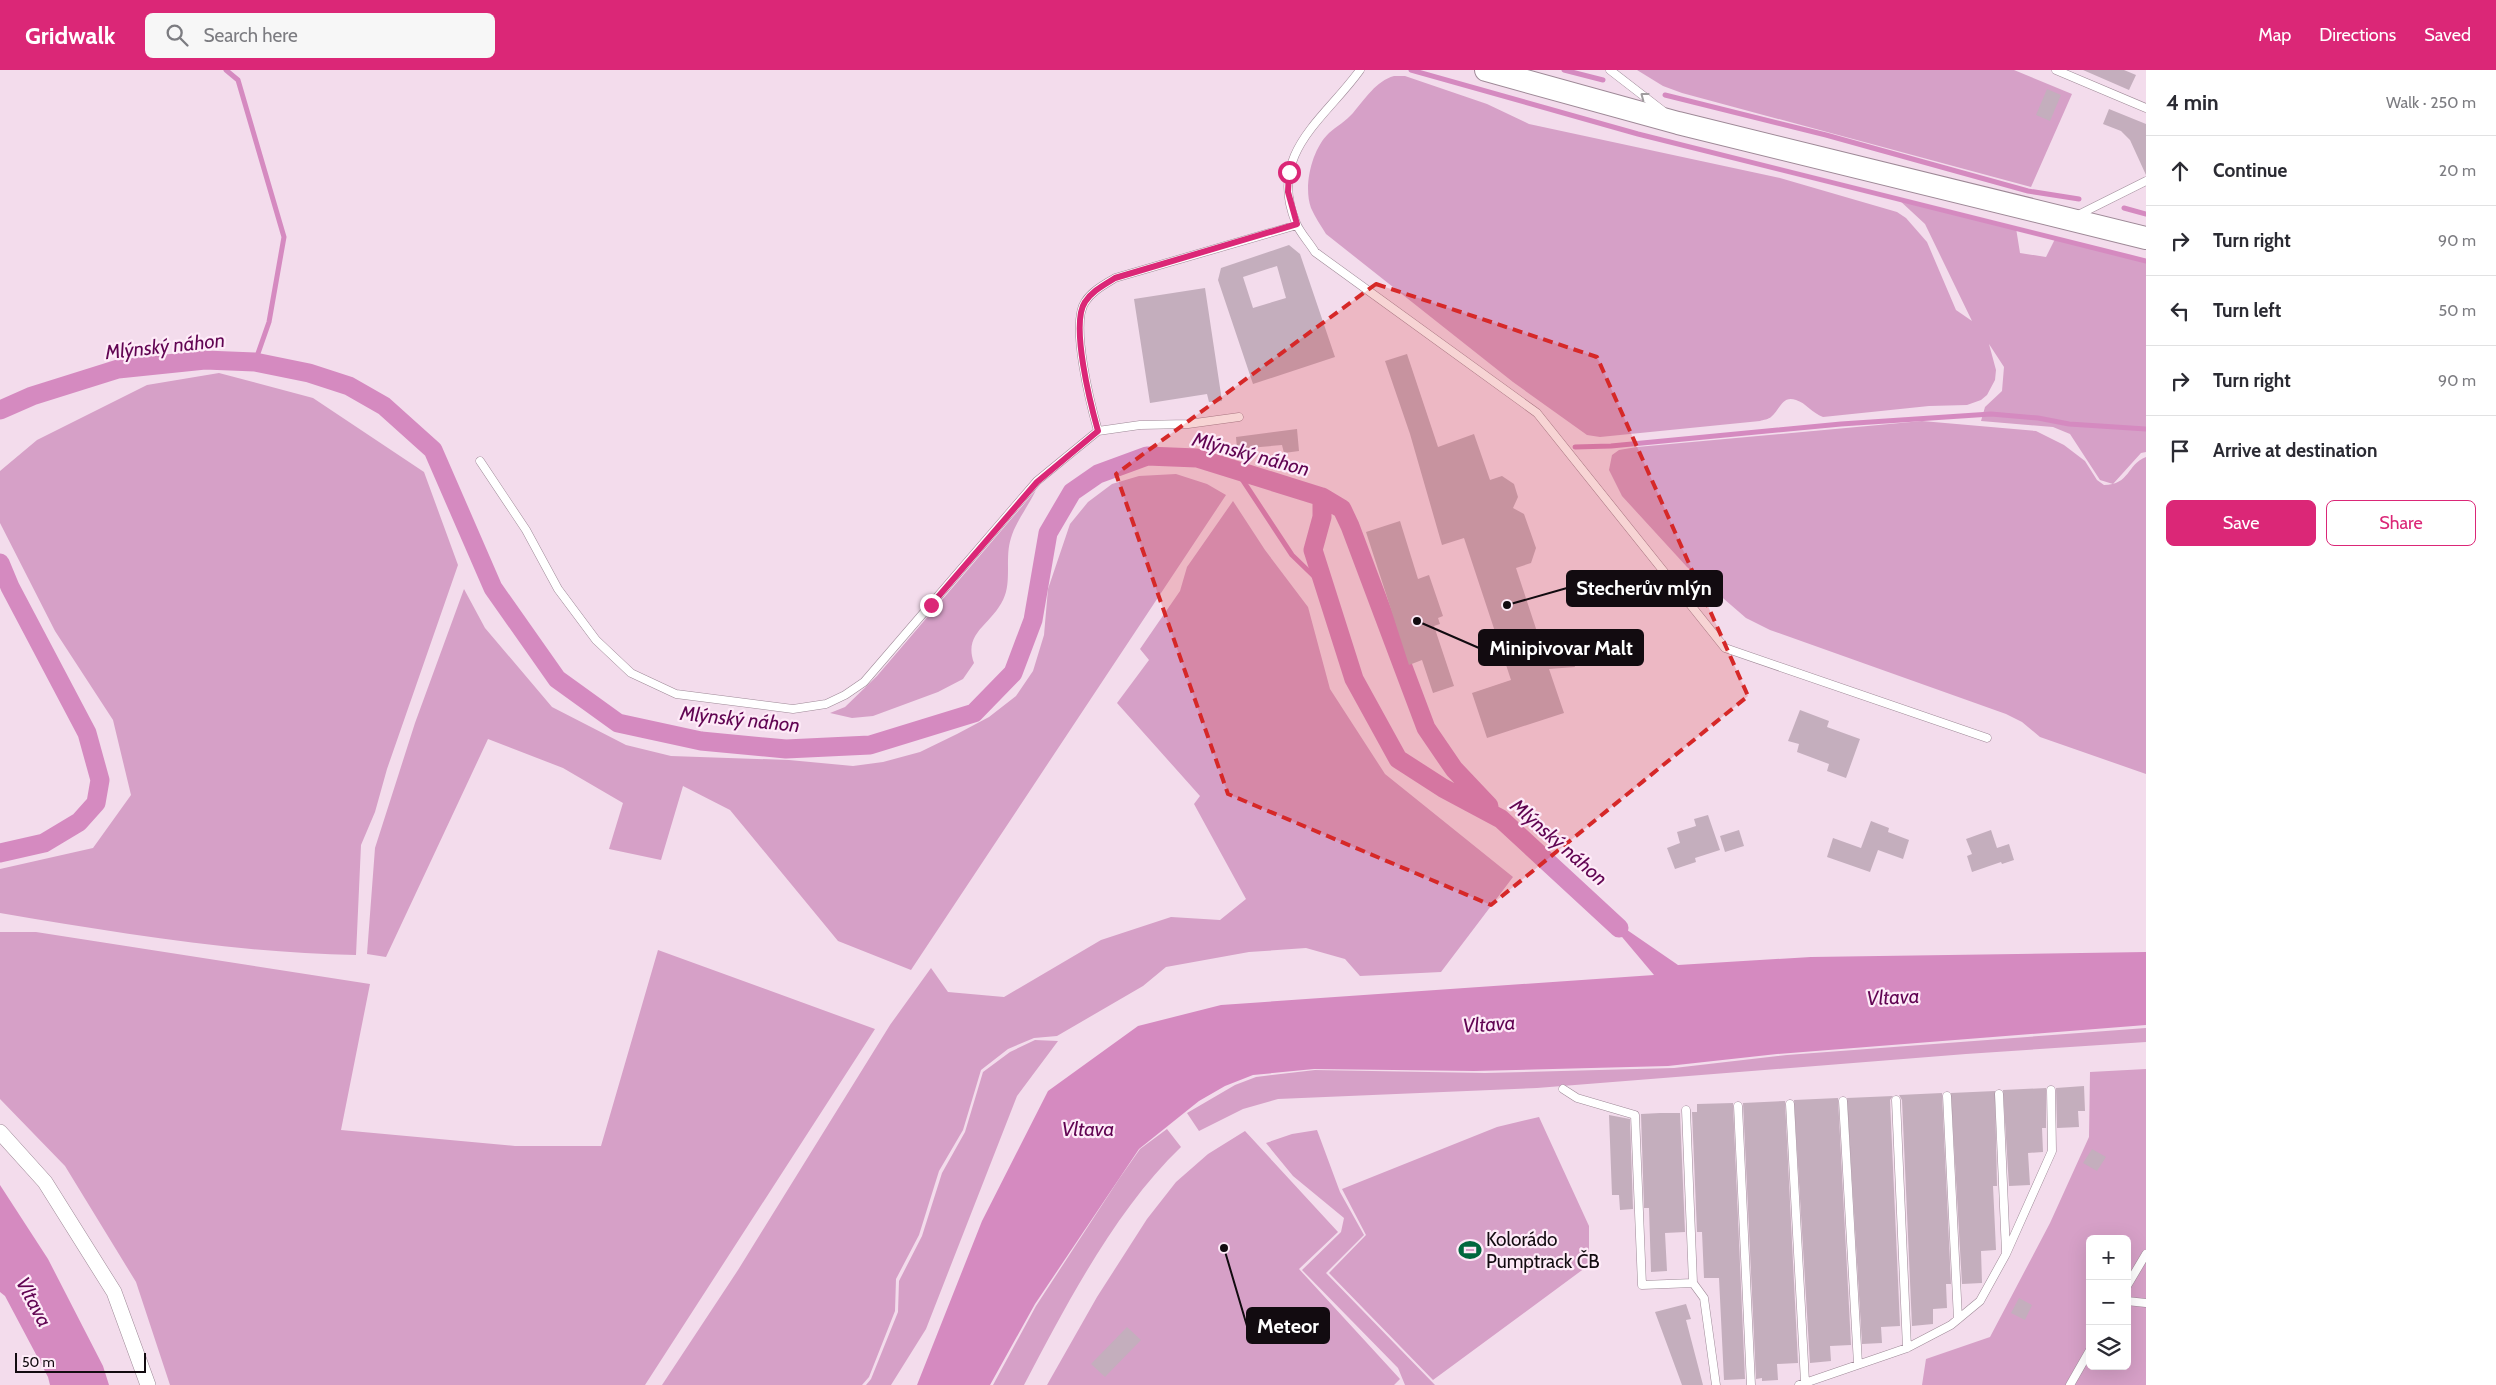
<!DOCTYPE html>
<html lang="en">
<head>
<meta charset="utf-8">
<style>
  body { margin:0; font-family:Cabin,sans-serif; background:#f7f7f7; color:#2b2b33 }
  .controls { position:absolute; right:15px; bottom:15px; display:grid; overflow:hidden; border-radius:8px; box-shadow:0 5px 20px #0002 }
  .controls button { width:45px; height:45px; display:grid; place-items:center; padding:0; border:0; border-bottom:1px solid #e1e1e2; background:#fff; color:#2b2b33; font:25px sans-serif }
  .scale { position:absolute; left:15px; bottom:12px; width:131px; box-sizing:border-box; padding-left:5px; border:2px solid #120b10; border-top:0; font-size:14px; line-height:18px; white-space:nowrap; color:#120b10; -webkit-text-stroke:4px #feebf8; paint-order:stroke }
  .stop { position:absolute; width:15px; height:15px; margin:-11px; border:4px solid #db2777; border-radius:50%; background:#fff }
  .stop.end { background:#db2777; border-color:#fff; box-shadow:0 1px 5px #0008 }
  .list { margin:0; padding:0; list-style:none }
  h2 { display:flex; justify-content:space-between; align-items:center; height:65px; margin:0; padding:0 20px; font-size:21px }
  h2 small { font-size:16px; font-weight:400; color:#7c7c81 }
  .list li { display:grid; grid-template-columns:32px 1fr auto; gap:15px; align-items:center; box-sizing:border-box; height:70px; padding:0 20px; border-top:1px solid #e1e1e2 }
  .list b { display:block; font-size:19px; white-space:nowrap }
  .list em { font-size:16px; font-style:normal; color:#7c7c81 }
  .actions { display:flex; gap:10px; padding:15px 20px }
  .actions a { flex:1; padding:11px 0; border:1px solid #db2777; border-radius:8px; text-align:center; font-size:18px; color:#db2777 }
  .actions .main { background:#db2777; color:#fff }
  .icon { flex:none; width:28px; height:28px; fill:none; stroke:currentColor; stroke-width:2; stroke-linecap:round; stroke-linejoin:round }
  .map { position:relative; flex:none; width:2146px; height:1315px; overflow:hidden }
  header { display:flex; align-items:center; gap:30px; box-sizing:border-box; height:70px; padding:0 25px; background:#db2777; color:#fff }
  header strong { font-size:24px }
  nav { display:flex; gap:28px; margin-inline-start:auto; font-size:18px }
  .search { width:350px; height:45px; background:#f7f7f7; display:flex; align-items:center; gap:12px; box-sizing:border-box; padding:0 18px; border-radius:8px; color:#7c7c81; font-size:19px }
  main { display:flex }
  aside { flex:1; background:#fff }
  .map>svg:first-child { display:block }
  .green { fill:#d6a0c7; fill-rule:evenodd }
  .water { fill:#d58ac0 }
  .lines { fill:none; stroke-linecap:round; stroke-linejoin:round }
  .stream { stroke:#d58ac0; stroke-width:5 }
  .canal { stroke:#d58ac0; stroke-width:19 }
  .building { fill:#c4aebd; fill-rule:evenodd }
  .service-casing { stroke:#9e8997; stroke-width:9 }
  .minor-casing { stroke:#9e8997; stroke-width:16 }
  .secondary-casing { stroke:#9e8997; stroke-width:24 }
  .service { stroke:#fff; stroke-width:8 }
  .minor { stroke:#fff; stroke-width:15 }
  .secondary { stroke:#fff; stroke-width:22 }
  .oneway { stroke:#a09d9f }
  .route { stroke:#db2777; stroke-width:6 }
  .marked { fill:#d62828; fill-opacity:0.2; stroke:#d62828; stroke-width:4; stroke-dasharray:10 6; stroke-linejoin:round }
  .labels { text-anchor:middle; stroke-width:4.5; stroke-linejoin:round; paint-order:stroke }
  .poi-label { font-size:19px; fill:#120b10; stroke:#feebf8; text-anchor:start }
  .water-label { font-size:20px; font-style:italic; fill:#610452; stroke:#feebf8 }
  .leader { fill:none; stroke:#120b10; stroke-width:2 }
  .callout-dot { fill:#120b10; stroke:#feebf8; stroke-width:2 }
  .callout { fill:#120b10; stroke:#120b10; stroke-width:2 }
  .callout-label { font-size:20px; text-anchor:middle; font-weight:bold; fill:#fff }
</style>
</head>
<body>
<header>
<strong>Gridwalk</strong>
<div class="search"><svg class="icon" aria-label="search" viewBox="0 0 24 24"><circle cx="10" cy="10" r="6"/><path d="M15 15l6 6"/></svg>Search here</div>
<nav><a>Map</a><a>Directions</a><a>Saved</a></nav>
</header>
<main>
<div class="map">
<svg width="2146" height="1315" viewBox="0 0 2146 1315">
  <rect width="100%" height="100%" fill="#f3dcec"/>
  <path class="green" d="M1637,0H2014L2072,24L2031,117L1682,23L1663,16Z
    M1394,6H1405L1487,34L1529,54L1780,108L1897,142L1906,148L1927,172L1956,240L1972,251L1925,154L1898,129L2016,158L2020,183L2046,187L2055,169L2146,192V382L2141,383L2113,414L2100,410L2070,364L2053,357L1981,351L1985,337L2002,321L2004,297L1989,274L1996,300L1995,310L1987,325L1981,330L1967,335L1929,336L1823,347C1812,343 1806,333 1796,330C1782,325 1780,340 1771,347C1769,349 1763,350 1760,351L1600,367L1587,365L1513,312L1326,164C1321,156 1315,147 1311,138C1303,116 1312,79 1329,63C1337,56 1346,51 1353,43C1365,29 1376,11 1394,6Z
    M219,303L313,328L424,402L458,495L387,699L375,742L361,775L356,885C236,883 119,863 0,843V799L93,778L131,725L113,650L55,561L0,453V401L37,370L147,315Z
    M1922,351L2036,361L2064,375L2085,391L2097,410L2104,415C2130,415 2127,394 2146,387V704L2040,667L2022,652L2006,644L1770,560L1746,548L1687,497L1622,426L1609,400L1612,385L1619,380L1637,377Z
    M1176,404L1207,414L1226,425L911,900L838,871L730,740L683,716L661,790L609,779L623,733L563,698L488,669L386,887L367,884L375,778L415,653L464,519L485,558L552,637L626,675L671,686L789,690L853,696L883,692L920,682L957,664L989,647L1016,626L1033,601L1044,565L1048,519L1070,454L1088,432L1112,414L1139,406Z
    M1036,420C1029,435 1015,453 1011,468C1005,486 1011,508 1005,525C995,554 962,561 974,593L963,609L938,622L873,646L852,648L830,643L845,637L877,606Z
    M1233,431L1265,480L1308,537L1330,619L1385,704L1513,807L1441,902L1360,906L1345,889L1306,878L1249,882L1166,897L1143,916L1057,966L1034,968L1008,979L981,1000L963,1060L939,1101L919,1165L896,1209L895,1241L869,1307L862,1315H662L738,1200L890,955L931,898L948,922L1004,927L1101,870L1171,847L1220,850L1246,829L1194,734L1200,726L1117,633L1149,590L1140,579L1180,521L1187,497Z
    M0,862H36L370,914L341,1060L515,1076H601L658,880L875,959L645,1315H170L136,1212L65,1096L0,1029Z
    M2146,958V972L1966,984L1537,1018L1278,1029L1243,1039L1199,1061L1187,1043L1235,1015L1256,1007L1315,1000L1485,1003L1674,998L1787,985Z
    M1035,970L1058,971L1017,1026L926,1259L891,1315H866L871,1309L898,1242L899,1211L922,1166L942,1103L965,1062L983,1002L1010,982Z
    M2146,999V1315H1922L1926,1289L1990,1267L2050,1153L2089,1067L2090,1002ZM2090,1169H2127V1296H2090Z
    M1539,1047L1589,1156V1195L1433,1310L1329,1203L1366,1165L1342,1119L1497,1057Z
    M1167,1059L1181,1077C1116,1139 1066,1235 1024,1315H993L1036,1236L1119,1109L1140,1079Z
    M1317,1060L1340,1122L1364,1165L1326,1203L1435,1315H1405L1398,1298L1302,1200L1341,1162L1344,1148L1293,1106L1266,1073L1292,1064Z
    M1245,1061L1338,1162L1299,1199L1400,1309L1394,1315H1047L1097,1227L1147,1149L1176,1112L1208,1084Z"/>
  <path class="water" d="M1601,842L1678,895L1811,887L2146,882V955L1777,984L1668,996L1474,1001L1314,999L1253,1005L1225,1016L1199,1031L1139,1079L1035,1234L990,1315H917L982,1151L1048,1021L1138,956L1221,935L1654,905Z
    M0,1115L48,1189L103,1296L109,1315H50L48,1307L5,1226L0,1222Z"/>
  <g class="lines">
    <path class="stream" d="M226,0L238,10L284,167L269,252L255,292
      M1411,0L1638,64L2146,191
      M1564,0L1603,10
      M1665,25L1826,65L2028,121L2079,129
      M2124,138L2146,144
      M1575,377L1611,376L1841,354L1991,344L2038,348L2069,354L2146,359
      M1236,400L1292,485L1324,516"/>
    <path class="canal" d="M0,340L32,326L118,299L205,290L255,292L309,303L349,316L384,336L433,380L493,518L557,609L618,653L701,671L786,679L870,675L974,643L1013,603L1033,550L1048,463L1072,422L1098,404L1147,386L1197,388L1322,427V447L1313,480L1354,609L1398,689L1443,718L1501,749L1619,858
      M1322,427L1342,439L1350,456L1426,658L1454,699L1489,736
      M0,493L10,517L87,663L100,710L96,733L79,752L44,773L0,783"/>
  </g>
  <path class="building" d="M2083,0H2124L2136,5L2129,20Z
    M2047,19L2061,25L2050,51L2036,45Z
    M2109,39L2146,54V105L2130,70L2121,61L2103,54Z
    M1289,175L1300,184L1335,287L1253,314L1218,210L1221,198ZM1277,196L1286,228L1253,238L1243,207Z
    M1205,218L1222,331L1209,332L1207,324L1150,333L1134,229Z
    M1407,284L1438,377L1474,364L1490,410L1502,406L1514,414L1518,427L1513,438L1524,444L1536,478L1531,493L1516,498L1545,586L1567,572L1575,597L1549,599L1564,643L1487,668L1472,623L1511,610L1464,468L1442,475L1410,364L1385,291Z
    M1297,359L1299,381L1284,383L1282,375L1237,379L1236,367Z
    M1400,451L1418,509L1429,505L1443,546L1438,548L1440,554L1434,556L1454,616L1433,623L1422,590L1409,595L1366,462Z
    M1800,640L1829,651L1827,657L1860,669L1846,708L1827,701L1829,694L1797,682L1799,674L1788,671Z
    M1708,745L1720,780L1695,788L1696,792L1675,799L1667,778L1680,773L1677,762L1696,756L1694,749Z
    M1871,751L1889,758L1888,762L1909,770L1903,789L1878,780L1870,802L1827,787L1833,768L1861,778Z
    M1739,760L1744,776L1725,782L1720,766Z
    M1991,760L1997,778L2009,774L2014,790L2002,794L2001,792L1972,802L1967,786L1972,784L1966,769Z
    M2084,1016L2085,1041H2078L2079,1057L2057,1058L2056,1018Z
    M2046,1018V1058H2042L2043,1082L2028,1083L2030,1115L2009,1116L2003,1020Z
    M1995,1021L1997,1116H1993L1996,1180L1981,1181L1982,1213L1962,1214L1951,1023Z
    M1942,1023L1951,1214H1946L1947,1238L1933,1239V1254L1912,1256L1902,1030L1899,1025Z
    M1893,1026L1890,1030L1900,1256L1881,1257L1882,1273L1862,1274L1847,1028Z
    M1838,1028L1851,1275L1830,1276L1831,1291L1810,1293L1794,1030Z
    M1785,1031L1798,1293L1777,1294L1778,1310L1762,1311V1308L1756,1309L1743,1033Z
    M1733,1033L1745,1309L1724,1310L1719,1208H1704L1702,1162H1697L1692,1042H1697V1034Z
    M1660,1043H1680L1685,1162L1665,1163L1667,1201L1651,1202L1649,1138H1644L1641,1044Z
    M1609,1045L1630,1049L1633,1139L1620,1140L1619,1125H1612Z
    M2092,1079L2106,1087L2097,1101L2083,1093Z
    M2019,1228L2032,1235L2025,1250L2011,1243Z
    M1686,1234L1691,1249L1686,1250L1703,1315H1682L1655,1242Z
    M1127,1257L1141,1270L1105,1307L1091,1294Z"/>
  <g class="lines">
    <defs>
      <path id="service" d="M1360,0C1324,50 1267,83 1296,153C1300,163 1309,172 1315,182L1537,343L1725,578L1987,668
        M1610,0L1663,41
        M2056,0L2146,38
        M2076,146L2146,111
        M1098,361C1091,336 1070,254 1085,232C1092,221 1104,215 1115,208L1297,155
        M480,391L526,460L558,519L596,570L631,603L676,624L793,639L826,634L845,625L864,612L1037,411L1098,361L1140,355L1188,354L1239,347
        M1563,1019L1577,1028L1635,1045L1642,1215L1693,1213
        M1999,1024L2006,1182
        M1947,1026L1958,1249
        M1896,1030L1907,1278
        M1843,1031L1858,1294
        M1790,1034L1805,1312
        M1738,1036L1751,1315
        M1686,1040L1693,1213L1704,1228L1716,1315
        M2127,1216L2146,1184
        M2127,1231L2146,1233
        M1799,1315L1907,1278L1951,1255L1980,1231L2006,1184L2052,1081L2051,1020
        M2070,1315L2090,1280"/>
      <path id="minor" d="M0,1062L45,1112L114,1222L148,1315"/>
      <path id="secondary" d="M1486,0L1678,53L2146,168"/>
    </defs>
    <use href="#service" class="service-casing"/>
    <use href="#minor" class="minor-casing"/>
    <use href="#secondary" class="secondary-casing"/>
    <use href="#service" class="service"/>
    <use href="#minor" class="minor"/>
    <use href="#secondary" class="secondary"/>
  </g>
  <defs><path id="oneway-chevron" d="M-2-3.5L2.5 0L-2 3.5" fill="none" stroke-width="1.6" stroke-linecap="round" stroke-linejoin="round" transform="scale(1.25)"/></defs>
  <use class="oneway" href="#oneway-chevron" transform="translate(1644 26) rotate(-143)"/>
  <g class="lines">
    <path class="route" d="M931,535L1037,412L1098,361C1091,336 1070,254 1085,232C1092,221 1104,215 1115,208L1297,154L1288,122L1289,102"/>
  </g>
  <path class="marked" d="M1376,214L1597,287L1748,626L1491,835L1228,724L1116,404Z"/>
  <defs>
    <symbol id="stadium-bare" viewBox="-9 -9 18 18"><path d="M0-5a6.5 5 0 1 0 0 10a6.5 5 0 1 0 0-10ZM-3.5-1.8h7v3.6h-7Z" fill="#01683e" stroke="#feebf8" stroke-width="2.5" paint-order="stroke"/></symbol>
  </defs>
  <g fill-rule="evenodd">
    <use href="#stadium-bare" x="1454" y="1164" width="32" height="32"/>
  </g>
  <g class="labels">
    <g class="poi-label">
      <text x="1486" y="1176">Kolorádo<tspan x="1486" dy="22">Pumptrack ČB</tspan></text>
    </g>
    <g class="water-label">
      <text transform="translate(165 276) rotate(-6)" y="7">Mlýnský náhon</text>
      <text transform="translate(1251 384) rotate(15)" y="7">Mlýnský náhon</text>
      <text transform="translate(740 649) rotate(6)" y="7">Mlýnský náhon</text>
      <text transform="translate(1559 772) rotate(41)" y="7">Mlýnský náhon</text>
      <text transform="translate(1893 927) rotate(-3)" y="7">Vltava</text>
      <text transform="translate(1489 954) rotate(-4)" y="7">Vltava</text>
      <text x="1088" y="1066">Vltava</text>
      <text transform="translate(34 1232) rotate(62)" y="7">Vltava</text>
    </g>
  </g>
  <path class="leader" d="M1507 535L1567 518M1417 551L1479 578M1224 1178L1247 1256"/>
  <g class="callout-dot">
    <circle cx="1507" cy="535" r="5"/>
    <circle cx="1417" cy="551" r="5"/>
    <circle cx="1224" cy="1178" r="5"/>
  </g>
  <g class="callout">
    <rect x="1567" y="501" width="155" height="35" rx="5"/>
    <rect x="1479" y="560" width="164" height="35" rx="5"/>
    <rect x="1247" y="1238" width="82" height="35" rx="5"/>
  </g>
  <g class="callout-label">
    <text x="1644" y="525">Stecherův mlýn</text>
    <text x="1561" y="585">Minipivovar Malt</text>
    <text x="1288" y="1263">Meteor</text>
  </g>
</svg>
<div class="controls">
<button>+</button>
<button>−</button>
<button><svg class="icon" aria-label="layers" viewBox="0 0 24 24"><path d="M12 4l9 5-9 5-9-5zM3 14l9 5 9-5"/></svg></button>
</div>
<div class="scale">50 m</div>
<div class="stop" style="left:1289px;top:102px"></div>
<div class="stop end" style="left:931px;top:535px"></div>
</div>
<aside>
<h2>4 min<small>Walk · 250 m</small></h2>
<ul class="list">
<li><svg class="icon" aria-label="ahead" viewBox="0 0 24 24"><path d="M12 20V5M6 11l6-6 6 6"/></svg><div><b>Continue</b></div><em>20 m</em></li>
<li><svg class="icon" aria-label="right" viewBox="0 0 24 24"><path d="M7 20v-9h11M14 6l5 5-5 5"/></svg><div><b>Turn right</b></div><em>90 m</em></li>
<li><svg class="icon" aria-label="left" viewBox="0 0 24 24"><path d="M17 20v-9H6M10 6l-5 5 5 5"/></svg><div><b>Turn left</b></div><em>50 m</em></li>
<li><svg class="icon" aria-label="right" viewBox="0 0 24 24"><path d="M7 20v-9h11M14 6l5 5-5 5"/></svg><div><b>Turn right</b></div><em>90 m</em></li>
<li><svg class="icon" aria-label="arrive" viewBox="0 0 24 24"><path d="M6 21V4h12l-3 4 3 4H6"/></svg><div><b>Arrive at destination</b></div></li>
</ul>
<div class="actions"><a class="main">Save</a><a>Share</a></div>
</aside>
</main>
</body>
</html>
